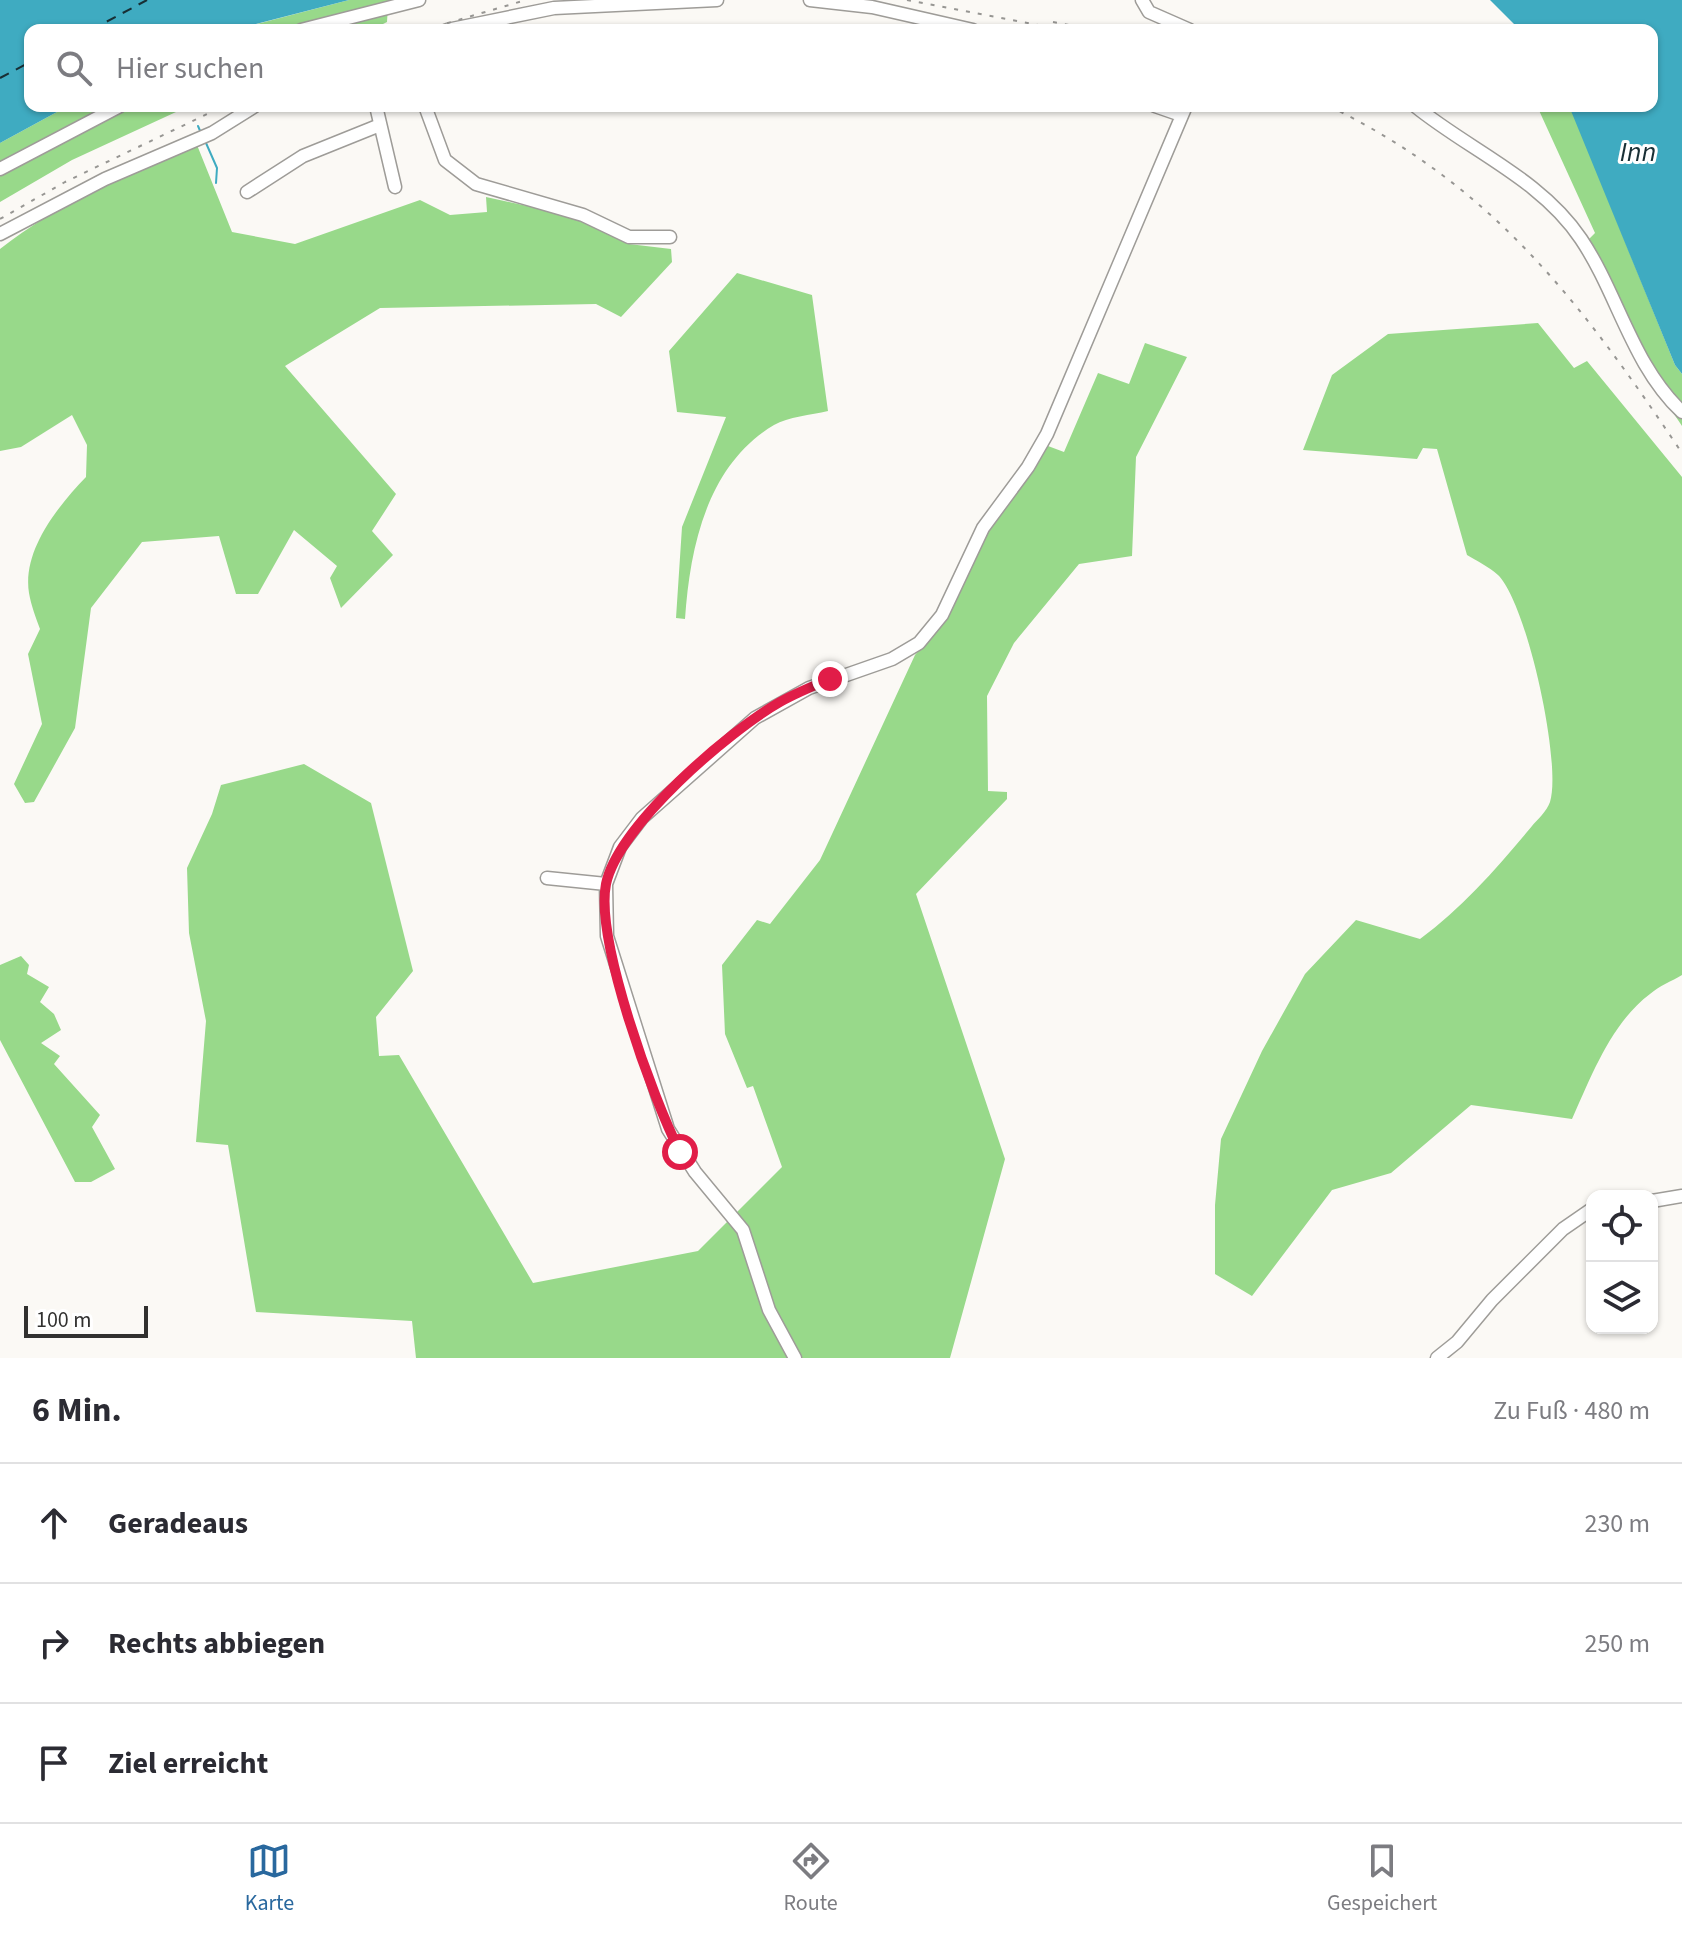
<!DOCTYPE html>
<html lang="de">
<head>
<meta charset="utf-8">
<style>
  body { margin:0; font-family:"Source Sans 3",sans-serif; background:#f7f7f7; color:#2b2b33 }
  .controls { position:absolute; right:24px; bottom:24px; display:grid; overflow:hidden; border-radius:16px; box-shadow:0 2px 6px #0004 }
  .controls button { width:72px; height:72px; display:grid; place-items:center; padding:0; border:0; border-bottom:2px solid #e1e1e2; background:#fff; color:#2b2b33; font:40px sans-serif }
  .scale { position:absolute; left:24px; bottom:20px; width:124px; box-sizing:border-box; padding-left:8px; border:4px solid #31302f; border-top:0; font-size:22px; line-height:28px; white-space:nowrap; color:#31302f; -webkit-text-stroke:6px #fff; paint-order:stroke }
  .stop { position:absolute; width:24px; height:24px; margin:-18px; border:6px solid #e11d48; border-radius:50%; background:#fff }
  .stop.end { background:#e11d48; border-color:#fff; box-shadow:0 2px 8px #0008 }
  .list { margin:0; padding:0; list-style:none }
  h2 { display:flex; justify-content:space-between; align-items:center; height:104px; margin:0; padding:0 32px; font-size:34px }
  h2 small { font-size:26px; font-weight:400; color:#7c7c81 }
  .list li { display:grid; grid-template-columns:52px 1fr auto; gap:24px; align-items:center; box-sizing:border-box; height:120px; padding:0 32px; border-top:2px solid #e1e1e2 }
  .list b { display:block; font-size:30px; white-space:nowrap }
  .list em { font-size:26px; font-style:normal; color:#7c7c81 }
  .icon { flex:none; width:44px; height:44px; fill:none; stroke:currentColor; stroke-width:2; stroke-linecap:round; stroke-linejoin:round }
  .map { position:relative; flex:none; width:1682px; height:1358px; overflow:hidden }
  .search { position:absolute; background:#fff; box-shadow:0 2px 6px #0004; left:24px; right:24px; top:24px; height:88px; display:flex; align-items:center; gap:20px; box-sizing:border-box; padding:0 28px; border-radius:16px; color:#7c7c81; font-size:30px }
  .sheet { height:464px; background:#fff }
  nav { display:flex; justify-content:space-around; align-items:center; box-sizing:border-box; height:112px; border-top:2px solid #e1e1e2; background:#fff; font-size:22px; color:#7c7c81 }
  nav a { display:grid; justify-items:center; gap:4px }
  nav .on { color:#29689e }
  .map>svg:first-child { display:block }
  .forest { fill:#98d98a }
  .water { fill:#3fabc1 }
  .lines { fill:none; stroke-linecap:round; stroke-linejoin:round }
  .stream { stroke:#3fabc1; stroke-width:2 }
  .ferry { stroke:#182f35; stroke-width:2; stroke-dasharray:10 8; stroke-linecap:butt }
  .minor-casing { stroke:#9e9c98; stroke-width:15 }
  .minor { stroke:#fff; stroke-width:12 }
  .rail { stroke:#979693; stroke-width:2; stroke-dasharray:4 8; stroke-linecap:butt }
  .route { stroke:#e11d48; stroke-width:10 }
  .labels { text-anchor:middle; stroke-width:6; stroke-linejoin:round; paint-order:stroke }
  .water-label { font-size:28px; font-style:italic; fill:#182f35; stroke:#fff }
</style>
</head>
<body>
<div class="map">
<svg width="1682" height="1358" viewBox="0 0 1682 1358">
  <rect width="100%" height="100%" fill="#fbf9f5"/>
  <path class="forest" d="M349,0H412L388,6L387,22L371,30H234Z
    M68,106H189L72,160L0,202V143Z
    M1537,106L1571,108L1675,365L1682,374V426L1644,369L1586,242L1595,233Z
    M197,145L232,232L295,244L420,200L450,215L487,212L486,197L582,218L629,244L671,249L672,262L621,317L596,304L380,308L285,366L396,494L372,531L393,555L341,608L330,578L337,566L294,530L258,594H236L219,536L142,542L91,608L75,728L34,802L25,803L14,784L42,724L28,654L40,629C36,618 31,605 29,593C22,550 59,505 86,477L87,445L72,415L21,447L0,451V249C60,202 127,174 197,145Z
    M737,273L812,295L828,411C811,415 788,417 774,425C707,465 690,547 685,619L676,618L682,527L726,417L677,412L669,351Z
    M1538,323L1574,368L1587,361L1682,477V975C1672,981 1659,986 1650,994C1611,1023 1591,1077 1572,1119L1471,1105L1391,1173L1332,1190L1252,1296L1215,1274V1205L1221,1139L1262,1051L1305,974L1356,920L1420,939C1463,907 1498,867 1532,826C1537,820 1547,811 1550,802C1562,764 1527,603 1498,575C1489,567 1477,561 1467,555L1437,449L1423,448L1417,459L1303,450L1332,375L1388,334Z
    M1145,343L1187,357L1136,457L1132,556L1079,564L1014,643L987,696L988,791L1007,792V799L916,894L1005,1159L950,1358H416L412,1321L256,1312L228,1145L196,1142L206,1021L189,933L187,868L212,814L221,785L304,764L371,803L413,971L376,1017L379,1056L399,1055L533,1283L698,1251L782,1167L753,1086L747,1088L725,1034L722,965L757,920L770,924L820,860L915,655C947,619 963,573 987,532C1005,501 1030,476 1048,446L1064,452L1098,373L1129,384Z
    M21,956L29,965L27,974L49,987L40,1002L54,1014L61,1030L41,1043L60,1056L54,1064L100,1115L92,1127L115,1169L91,1182H75L0,1040V965Z"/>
  <path class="water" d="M0,0H349L233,30H30V106H68L0,143Z
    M1490,0H1682V374L1675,365L1569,106H1652V30H1520Z"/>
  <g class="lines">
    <path class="stream" d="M188,106L189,108
      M198,126L201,133
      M206,143L217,168L216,183"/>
    <path class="ferry" d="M91,30L147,0
      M0,78L30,62"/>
    <defs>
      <path id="minor" d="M810,0L872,7L973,30
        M1142,0L1149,12L1190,30
        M301,30L419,0
        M447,30L554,8L717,0
        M376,106L395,187
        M425,106L445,160L476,184L583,215L629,237H670
        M1155,106L1181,115
        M1415,106C1469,150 1541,179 1581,239C1618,294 1632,365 1682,412
        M0,169L120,106
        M247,192L303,156L380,125
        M0,234L105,179L212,133L255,106
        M547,878L606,884
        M1652,1201L1682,1196
        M795,1358L769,1310L743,1230L695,1172L668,1129L607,936L606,884L620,847L642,818L755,718L809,688L892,659L919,643L942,615L983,528L1028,467L1047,434L1186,106
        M1437,1358L1457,1342L1492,1300L1563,1229L1592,1209"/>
    </defs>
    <use href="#minor" class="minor-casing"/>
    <use href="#minor" class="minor"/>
    <path class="rail" d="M907,0L1064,30
      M1053,22L1094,30
      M424,30L526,0
      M1329,106C1495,187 1582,304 1682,453
      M0,219L65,182L224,106"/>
  </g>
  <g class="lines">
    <path class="route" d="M680,1152C653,1099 595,940 606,884C618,826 729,731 780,702C796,693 813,686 830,679"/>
  </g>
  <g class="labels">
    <g class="water-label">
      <text x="1638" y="161">Inn</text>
    </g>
  </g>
</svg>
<div class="controls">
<button><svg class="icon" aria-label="locate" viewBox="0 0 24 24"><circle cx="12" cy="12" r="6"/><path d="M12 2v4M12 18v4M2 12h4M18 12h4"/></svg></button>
<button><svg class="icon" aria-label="layers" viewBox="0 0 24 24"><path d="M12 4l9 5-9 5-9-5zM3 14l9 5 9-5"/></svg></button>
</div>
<div class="scale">100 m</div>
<div class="stop" style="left:680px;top:1152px"></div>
<div class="stop end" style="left:830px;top:679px"></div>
<div class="search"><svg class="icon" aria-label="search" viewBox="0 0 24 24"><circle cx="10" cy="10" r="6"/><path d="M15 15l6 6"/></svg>Hier suchen</div>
</div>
<section class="sheet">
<h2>6 Min.<small>Zu Fuß · 480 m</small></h2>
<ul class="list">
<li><svg class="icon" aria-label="ahead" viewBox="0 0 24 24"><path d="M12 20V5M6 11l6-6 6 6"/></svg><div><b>Geradeaus</b></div><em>230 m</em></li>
<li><svg class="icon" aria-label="right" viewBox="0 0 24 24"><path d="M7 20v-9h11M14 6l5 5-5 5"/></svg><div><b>Rechts abbiegen</b></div><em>250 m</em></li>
<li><svg class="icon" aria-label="arrive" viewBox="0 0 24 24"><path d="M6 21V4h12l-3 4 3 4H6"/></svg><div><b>Ziel erreicht</b></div></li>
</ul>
</section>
<nav>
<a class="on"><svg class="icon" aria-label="map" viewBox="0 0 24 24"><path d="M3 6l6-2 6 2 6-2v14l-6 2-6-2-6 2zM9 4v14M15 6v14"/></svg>Karte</a>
<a><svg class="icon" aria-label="directions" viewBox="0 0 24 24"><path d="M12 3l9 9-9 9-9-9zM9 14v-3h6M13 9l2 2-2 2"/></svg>Route</a>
<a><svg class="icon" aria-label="saved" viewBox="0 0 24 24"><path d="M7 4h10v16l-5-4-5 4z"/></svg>Gespeichert</a>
</nav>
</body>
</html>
